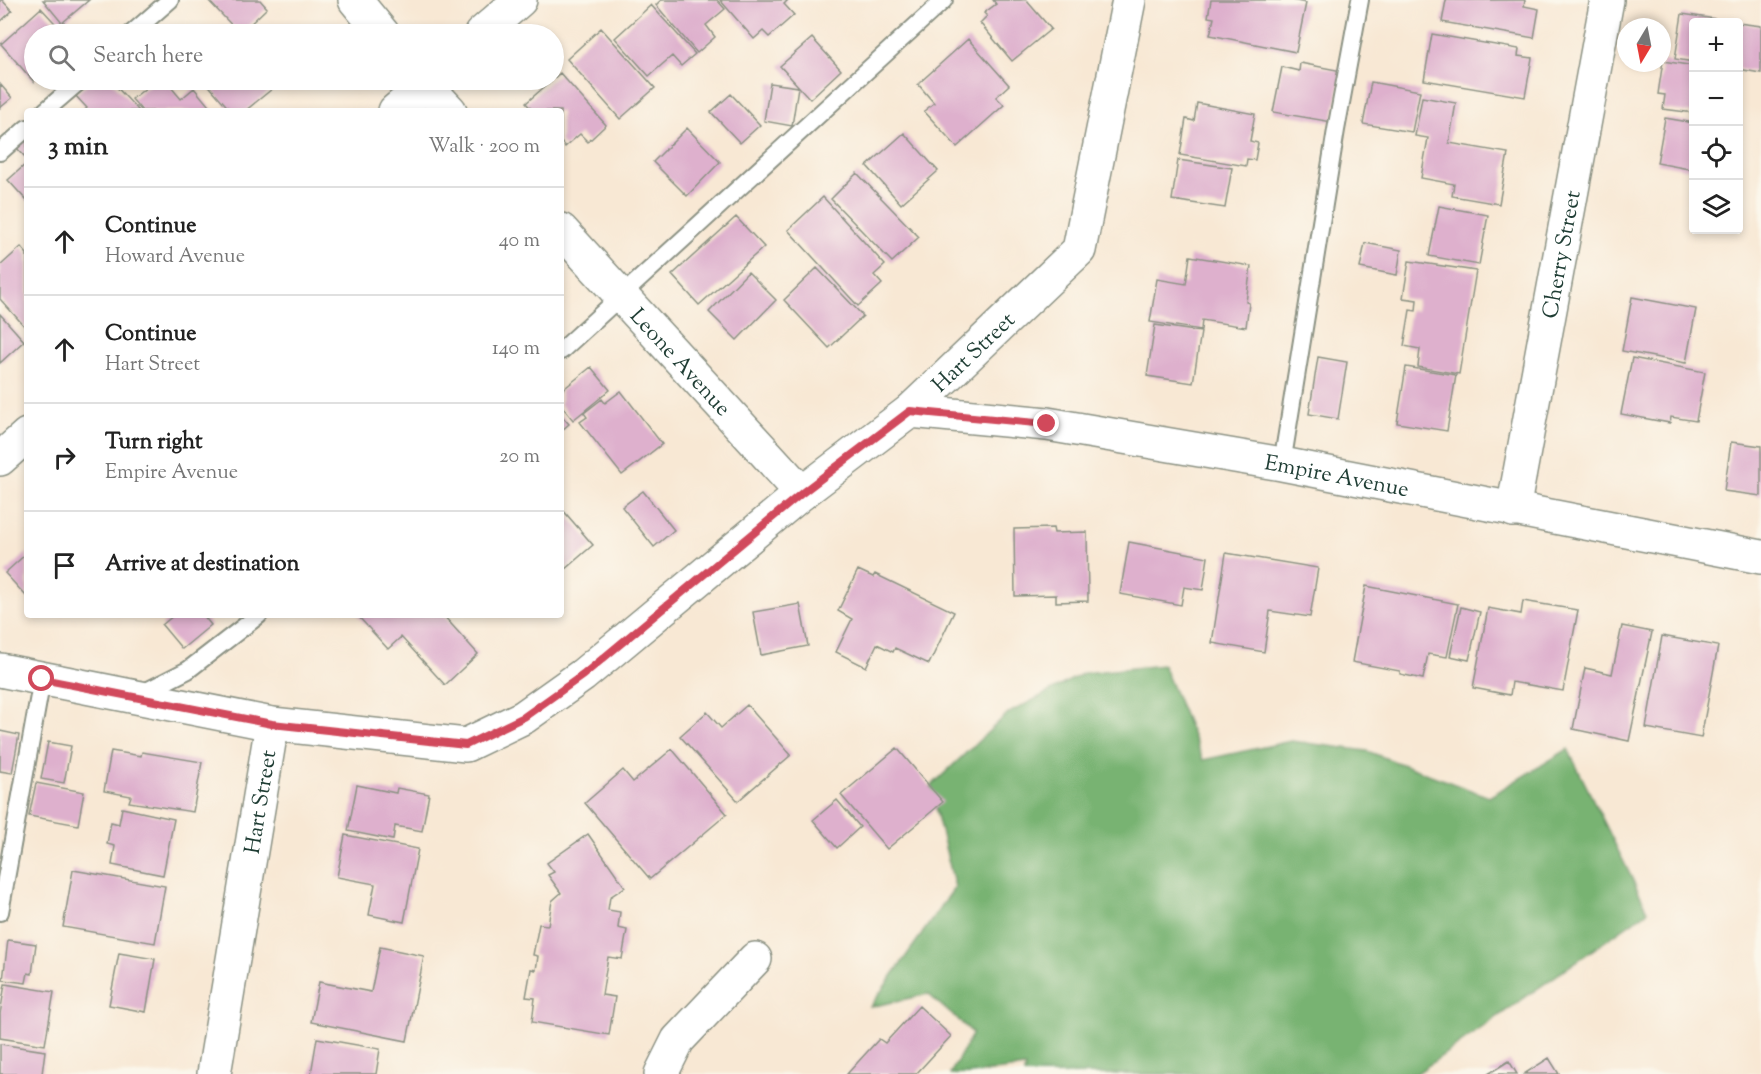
<!DOCTYPE html>
<html lang="en">
<head>
<meta charset="utf-8">
<style>
  body { margin:0; font-family:"Sorts Mill Goudy",serif; background:#f6f6f6; color:#222 }
  .controls { position:absolute; right:18px; top:18px; display:grid; overflow:hidden; border-radius:6px; box-shadow:0 3px 9px #0003 }
  .controls button { width:54px; height:54px; display:grid; place-items:center; padding:0; border:0; border-bottom:2px solid #e0e0e0; background:#fff; color:#222; font:30px sans-serif }
  .compass { position:absolute; left:1617px; top:18px; width:54px; height:54px; border-radius:50%; background:#fff; box-shadow:0 3px 9px #0003; rotate:190deg }
  .stop { position:absolute; width:18px; height:18px; margin:-14px; border:4px solid #d1495b; border-radius:50%; background:#fff }
  .stop.end { background:#d1495b; border-color:#fff; box-shadow:0 2px 6px #0008 }
  .list { margin:0; padding:0; list-style:none }
  h2 { display:flex; justify-content:space-between; align-items:center; height:78px; margin:0; padding:0 24px; font-size:26px }
  h2 small { font-size:20px; font-weight:400; color:#767676 }
  .list li { display:grid; grid-template-columns:39px 1fr auto; gap:18px; align-items:center; box-sizing:border-box; height:108px; padding:0 24px; border-top:2px solid #e0e0e0 }
  .list b { display:block; font-size:22px; white-space:nowrap }
  .list p { margin:0; font-size:20px; white-space:nowrap; color:#767676 }
  .list em { font-size:20px; font-style:normal; color:#767676 }
  .icon { flex:none; width:33px; height:33px; fill:none; stroke:currentColor; stroke-width:2; stroke-linecap:round; stroke-linejoin:round }
  .map { position:relative; flex:none; width:1761px; height:1074px; overflow:hidden }
  .search { position:absolute; background:#fff; box-shadow:0 3px 9px #0003; left:24px; top:24px; width:540px; height:66px; display:flex; align-items:center; gap:15px; box-sizing:border-box; padding:0 21px; border-radius:33px; color:#767676; font-size:22px }
  .panel { position:absolute; background:#fff; box-shadow:0 3px 9px #0003; left:24px; top:108px; width:540px; height:510px; border-radius:6px }
  .map>svg:first-child { display:block }
  .forest { fill:#78b372; stroke:#4c7853; stroke-width:1.5 }
  .building { fill:#deb0cd }
  .lines { fill:none; stroke-linecap:round; stroke-linejoin:round }
  .lane-casing { stroke:#8c9284; stroke-width:20 }
  .street-casing { stroke:#8c9284; stroke-width:36 }
  .lane { stroke:#fff; stroke-width:16 }
  .street { stroke:#fff; stroke-width:33 }
  .route { stroke:#d1495b; stroke-width:8 }
  .labels { text-anchor:middle; stroke-width:4.5; stroke-linejoin:round; paint-order:stroke }
  .street-label { font-size:22px; fill:#1f3d34; stroke:#fbf7ec }
</style>
</head>
<body>
<div class="map">
<svg width="1761" height="1074" viewBox="0 0 1761 1074">
  <rect width="100%" height="100%" fill="#fbf7ec"/>
  <filter id="ink" filterUnits="userSpaceOnUse"><feTurbulence type="fractalNoise" baseFrequency=".0167" numOctaves="2"/><feDisplacementMap in="SourceGraphic" scale="12" xChannelSelector="R" yChannelSelector="G"/><feConvolveMatrix kernelMatrix="1 2 1 2 8 2 1 2 1" color-interpolation-filters="sRGB"/></filter>
  <filter id="wash" filterUnits="userSpaceOnUse"><feTurbulence type="fractalNoise" baseFrequency=".008" numOctaves="4" result="noise"/><feDisplacementMap in="SourceGraphic" scale="24" xChannelSelector="R" yChannelSelector="G"/><feGaussianBlur stdDeviation="1.35" result="paint"/><feColorMatrix in="noise" values="0 0 0 0 0 0 0 0 0 0 0 0 0 0 0 0 0 1.4 0 .05"/><feComposite in="paint" operator="in"/></filter>
  <g filter="url(#wash)">
    <rect width="100%" height="100%" fill="#f8e8d4"/>
    <path class="forest" d="M1163,665L1203,760L1291,741L1367,751L1489,797L1568,749L1648,911L1416,1074H1024L1025,1067L969,1074H950L973,1033L928,994L870,1007L955,887L930,787L1007,714L1084,673Z"/>
    <g id="blocks">
      <path class="building" d="M0,0H2L12,11L0,22Z
        M43,0H89L62,23Z
        M208,0H260L267,8L240,34Z
        M661,0H717L725,9L706,25L715,37L697,53L656,5Z
        M720,0H788L784,4L794,15L769,37L763,31L754,39Z
        M993,0H1026L1051,29L1012,61L980,23L987,16L984,13L996,4Z
        M1211,0H1292L1306,3L1296,52L1210,35L1214,18L1208,17Z
        M1446,0H1525L1524,6L1539,9L1534,38L1442,22Z
        M651,5L695,54L681,66L672,56L649,76L615,38Z
        M41,8L65,34H34V82L1,44Z
        M1682,14L1729,21V22H1694V62L1675,59Z
        M1738,23L1761,26V73L1738,69Z
        M601,28L655,88L620,119L567,59Z
        M1432,34L1519,49L1518,56L1532,58L1525,97L1424,80Z
        M812,38L841,70L810,99L780,66Z
        M968,39L1009,85L996,97L1004,105L957,147L924,111L934,103L918,84Z
        M1663,61L1694,66V113L1663,109L1665,95L1658,94Z
        M1300,63L1342,71L1332,122L1273,112L1282,67L1299,71Z
        M560,73L606,125L588,142L580,134L565,147L561,142V111H533L526,103Z
        M92,80H110L139,111H84L87,108L75,95Z
        M156,80H165L181,99L194,88L213,111H142L132,99Z
        M204,80H264L272,89L245,111H231Z
        M1371,82L1420,91L1412,132L1363,124Z
        M770,83L798,87L792,126L764,121Z
        M0,84L12,98L0,108Z
        M731,94L760,125L740,143L711,112Z
        M1422,97L1456,103L1449,143L1508,153L1499,204L1452,196L1454,184L1421,178L1428,138L1415,136Z
        M1197,103L1255,114L1250,141L1258,143L1255,160L1247,159L1246,166L1180,155L1186,119L1194,121Z
        M1665,118L1694,123V170L1657,163Z
        M687,128L720,162L687,196L653,162Z
        M904,133L938,171L901,204L867,166Z
        M27,138V159L16,147Z
        M1178,160L1232,168L1225,208L1172,200Z
        M26,164L27,165V201L8,180Z
        M857,173L919,237L892,262L831,199Z
        M823,197L885,265L874,275L882,284L858,306L788,230Z
        M1439,206L1488,215L1479,265L1429,256Z
        M736,217L764,247L699,305L672,275Z
        M1365,243L1401,250L1397,275L1360,268Z
        M21,247L27,254V329L0,299V266Z
        M1190,256L1251,266L1246,302L1249,303L1246,327L1202,320L1201,330L1150,322L1157,279L1186,284Z
        M1409,261L1476,271L1459,374L1418,367L1420,349L1404,346L1410,310L1416,311L1417,300L1403,298Z
        M817,268L863,316L829,348L784,300Z
        M748,272L776,300L737,340L709,312Z
        M1632,297L1696,309L1686,363L1622,351Z
        M0,314L24,341L0,363Z
        M1155,325L1201,332L1193,383L1147,376Z
        M1318,357L1347,362L1338,419L1309,414Z
        M1632,358L1705,372L1696,421L1671,417L1670,423L1621,414Z
        M591,367L610,390L573,420L561,405V391Z
        M1406,367L1456,375L1447,431L1397,423Z
        M621,391L662,444L622,475L580,422L587,417L584,413L602,399L605,403Z
        M561,415L569,424L561,431Z
        M1731,442L1761,446V496L1724,491Z
        M643,491L674,530L654,547L622,507Z
        M561,508L593,545L564,570L561,567Z
        M1053,528L1054,533L1087,532L1088,601L1056,602V595L1015,596L1014,529Z
        M1129,542L1208,557L1203,590L1184,587L1181,605L1120,594Z
        M27,553V597L5,573Z
        M1226,553L1318,568L1310,617L1270,611L1264,652L1212,643Z
        M858,570L873,577L875,574L954,612L929,664L895,648L893,652L877,644L866,667L836,652L852,619L838,611Z
        M1366,586L1458,604L1447,657L1428,654L1423,679L1400,674V671L1352,662Z
        M1523,601L1578,610L1563,691L1512,682L1510,695L1473,688L1488,608L1521,614Z
        M800,604L808,646L761,655L753,612Z
        M1461,607L1480,612L1469,660L1450,656Z
        M174,615H203L211,625L182,649L162,625Z
        M357,615H443L478,654L445,685L401,637L388,649Z
        M1622,626L1652,632L1629,741L1573,729L1585,668L1612,674Z
        M1662,636L1718,646L1701,738L1646,728Z
        M747,705L791,755L738,801L680,736L707,712L721,728Z
        M0,731L19,735L12,773L0,771Z
        M48,742L71,746L64,783L41,779Z
        M897,748L943,802L887,849L841,795Z
        M672,749L727,814L650,879L585,803L623,770L633,782Z
        M111,751L141,756L142,752L202,762L193,812L129,802L131,796L104,791Z
        M36,783L84,792L78,825L29,816Z
        M357,785L396,793L397,788L429,794L422,831L395,826L393,840L348,831Z
        M837,800L860,827L837,848L813,820Z
        M122,808L174,819L163,875L112,865L115,846L107,844L111,822L119,824Z
        M588,834L625,887L610,897L608,910L620,912L618,928L627,930L622,959L608,957L602,995L615,997L609,1035L532,1022L535,998L526,997L531,969L536,970L538,956L533,955L539,924L548,925L552,901L561,893L548,875L554,872L547,863Z
        M345,835L418,849L404,922L369,915L375,884L337,877Z
        M73,870L165,886L155,943L63,927Z
        M8,940L36,944L32,974L28,973L26,983L3,980Z
        M380,947L424,956L407,1041L311,1022L319,982L371,992Z
        M119,953L155,959L146,1012L109,1005Z
        M5,984L54,992L45,1045L0,1038V1014Z
        M919,1006L951,1036L916,1074H847L879,1039L885,1043Z
        M317,1038L380,1049L376,1074H311Z
        M0,1044L45,1051L42,1074H0Z
        M1549,1058L1559,1074H1524Z
        M1509,1061L1517,1074H1488Z"/>
    </g>
  </g>
  <g filter="url(#ink)">
    <use href="#blocks" fill-opacity="0" stroke="#8c9284" stroke-width="1.5"/>
    <g class="lines">
      <defs>
        <path id="lane" d="M131,34L170,0
          M45,111L81,80
          M0,152L27,128
          M561,351L944,0
          M1282,464L1336,130L1360,0
          M139,695L188,670L259,615
          M0,912L42,679"/>
        <g id="street">
          <path d="M355,0L383,34"/>
          <path d="M481,34L520,0"/>
          <path d="M421,80L450,111"/>
          <path d="M395,111L431,80"/>
          <path id="s1" d="M561,230L802,493"/>
          <path id="s2" d="M910,411L1047,424L1282,464L1761,557"/>
          <path d="M0,459L27,435"/>
          <path id="s3" d="M1513,510L1607,0"/>
          <path id="s4" d="M0,670L272,724L466,745L524,717L583,675L802,493L910,411L1079,250L1129,0"/>
          <path id="s5" d="M214,1074L272,724"/>
          <path d="M661,1074L678,1040L755,959"/>
        </g>
      </defs>
      <use href="#lane" class="lane-casing"/>
      <use href="#street" class="street-casing"/>
      <use href="#lane" class="lane"/>
      <use href="#street" class="street"/>
    </g>
  </g>
  <g class="lines" filter="url(#ink)">
    <path class="route" d="M42,679L272,724L466,745L524,717L583,675L802,493L910,411L1047,424"/>
  </g>
  <g class="labels">
    <g class="street-label">
      <text dy="8" stroke="none"><textPath href="#s3" startOffset="260">Cherry Street</textPath></text>
      <text dy="8" stroke="none"><textPath href="#s4" startOffset="1116">Hart Street</textPath></text>
      <text dy="8" stroke="none"><textPath href="#s1" startOffset="178">Leone Avenue</textPath></text>
      <text dy="8" stroke="none"><textPath href="#s2" startOffset="432">Empire Avenue</textPath></text>
      <text dy="8" stroke="none"><textPath href="#s5" startOffset="276">Hart Street</textPath></text>
    </g>
  </g>
</svg>
<div class="controls">
<button>+</button>
<button>−</button>
<button><svg class="icon" aria-label="locate" viewBox="0 0 24 24"><circle cx="12" cy="12" r="6"/><path d="M12 2v4M12 18v4M2 12h4M18 12h4"/></svg></button>
<button><svg class="icon" aria-label="layers" viewBox="0 0 24 24"><path d="M12 4l9 5-9 5-9-5zM3 14l9 5 9-5"/></svg></button>
</div>
<svg class="compass" viewBox="-18 -18 36 36"><path d="M0-13l5 13h-10z" fill="#e53935"/><path d="M0 13l5-13h-10z" fill="#767676"/></svg>
<div class="stop" style="left:42px;top:679px"></div>
<div class="stop end" style="left:1047px;top:424px"></div>
<div class="search"><svg class="icon" aria-label="search" viewBox="0 0 24 24"><circle cx="10" cy="10" r="6"/><path d="M15 15l6 6"/></svg>Search here</div>
<section class="panel">
<h2>3 min<small>Walk · 200 m</small></h2>
<ul class="list">
<li><svg class="icon" aria-label="ahead" viewBox="0 0 24 24"><path d="M12 20V5M6 11l6-6 6 6"/></svg><div><b>Continue</b><p>Howard Avenue</p></div><em>40 m</em></li>
<li><svg class="icon" aria-label="ahead" viewBox="0 0 24 24"><path d="M12 20V5M6 11l6-6 6 6"/></svg><div><b>Continue</b><p>Hart Street</p></div><em>140 m</em></li>
<li><svg class="icon" aria-label="right" viewBox="0 0 24 24"><path d="M7 20v-9h11M14 6l5 5-5 5"/></svg><div><b>Turn right</b><p>Empire Avenue</p></div><em>20 m</em></li>
<li><svg class="icon" aria-label="arrive" viewBox="0 0 24 24"><path d="M6 21V4h12l-3 4 3 4H6"/></svg><div><b>Arrive at destination</b></div></li>
</ul>
</section>
</div>
</body>
</html>
